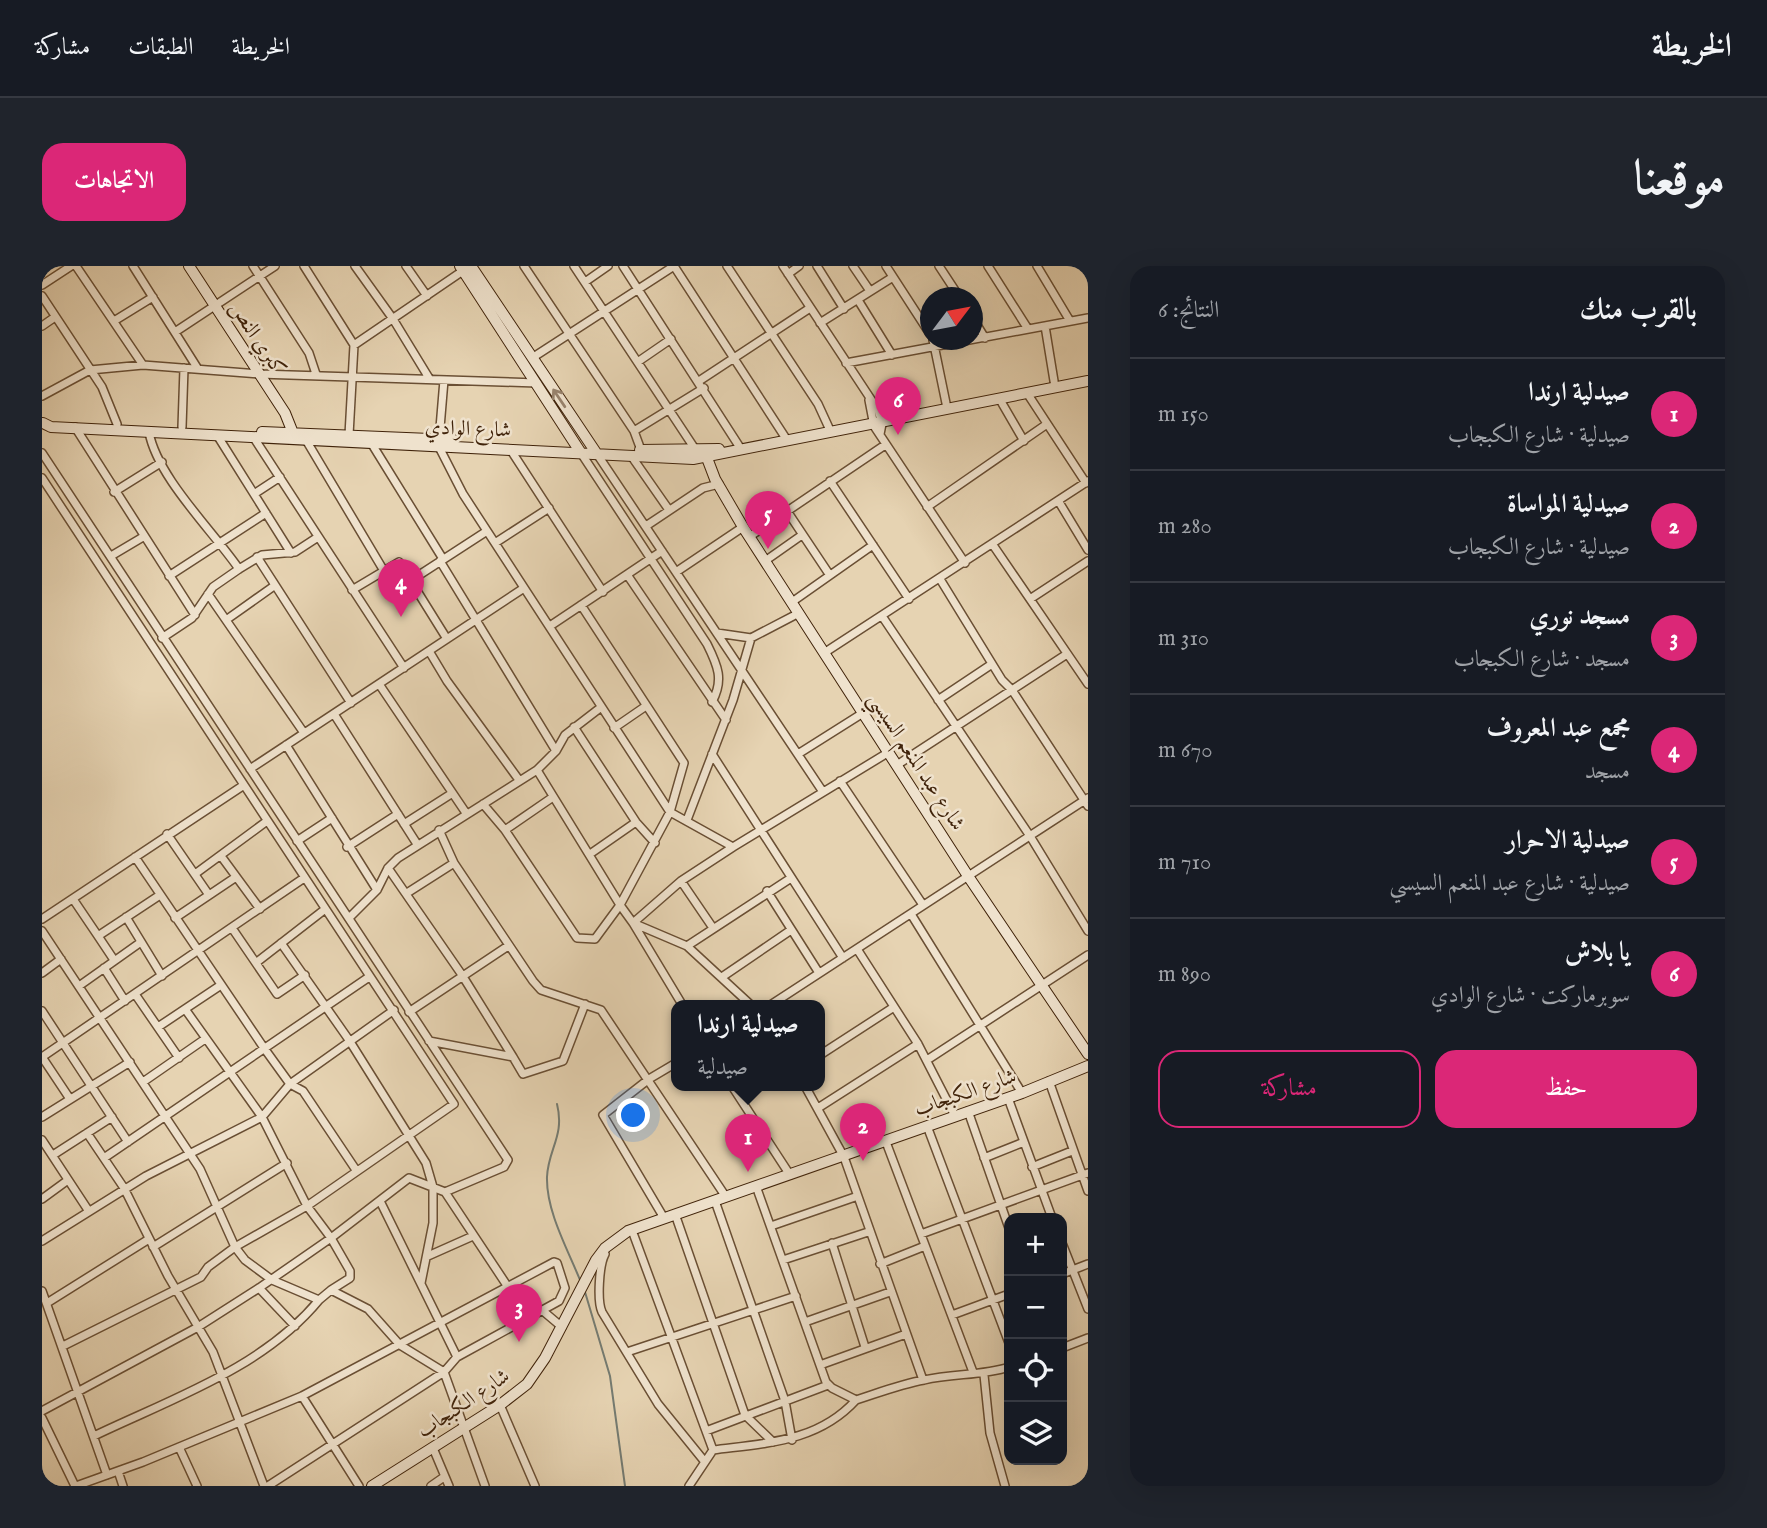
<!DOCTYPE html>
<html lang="ar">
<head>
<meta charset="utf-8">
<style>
  body { margin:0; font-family:"IM FELL English",Amiri,serif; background:#20242c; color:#f1f3f6; direction:rtl }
  .controls { position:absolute; right:21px; bottom:21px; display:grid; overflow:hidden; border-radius:14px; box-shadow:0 7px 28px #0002 }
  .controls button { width:63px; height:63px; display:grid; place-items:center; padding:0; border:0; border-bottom:2px solid #363941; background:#171b24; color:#f1f3f6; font:35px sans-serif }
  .compass { position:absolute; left:878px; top:21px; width:63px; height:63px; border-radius:50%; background:#171b24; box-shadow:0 7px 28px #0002; rotate:58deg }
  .you { position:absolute; left:592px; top:850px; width:24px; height:24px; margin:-18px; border:5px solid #fff; border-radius:50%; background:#1a73e8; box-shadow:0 0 0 10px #1a73e833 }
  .badge { display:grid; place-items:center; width:46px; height:46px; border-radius:50%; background:#db2777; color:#fff; font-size:23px; font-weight:700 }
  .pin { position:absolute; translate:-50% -58px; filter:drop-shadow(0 2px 4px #0008) }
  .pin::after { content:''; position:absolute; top:37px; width:24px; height:21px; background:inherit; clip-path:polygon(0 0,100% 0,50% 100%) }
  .popup { position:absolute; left:629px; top:734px; width:154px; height:91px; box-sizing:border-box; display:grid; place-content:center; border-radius:14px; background:#171b24; filter:drop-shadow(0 2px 5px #0005); font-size:23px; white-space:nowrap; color:#9ea1a6 }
  .popup b { font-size:26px; color:#f1f3f6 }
  .popup::after { content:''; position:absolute; left:50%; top:100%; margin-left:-14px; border:14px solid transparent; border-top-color:#171b24 }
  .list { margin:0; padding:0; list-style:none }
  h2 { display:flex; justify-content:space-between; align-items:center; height:91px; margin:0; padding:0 28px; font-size:30px }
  h2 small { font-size:23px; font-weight:400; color:#9ea1a6 }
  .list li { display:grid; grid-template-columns:46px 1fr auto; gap:21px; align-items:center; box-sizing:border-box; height:112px; padding:0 28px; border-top:2px solid #363941 }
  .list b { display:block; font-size:26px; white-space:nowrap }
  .list p { margin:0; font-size:23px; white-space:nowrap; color:#9ea1a6 }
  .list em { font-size:23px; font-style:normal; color:#9ea1a6 }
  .actions { display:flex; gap:14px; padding:21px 28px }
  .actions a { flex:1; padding:16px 0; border:2px solid #db2777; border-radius:21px; text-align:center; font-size:24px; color:#db2777 }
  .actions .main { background:#db2777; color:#fff }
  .icon { flex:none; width:38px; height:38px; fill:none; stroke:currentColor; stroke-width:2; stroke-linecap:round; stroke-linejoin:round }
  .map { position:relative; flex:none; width:1046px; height:1220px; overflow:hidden; direction:ltr; border-radius:21px }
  header { display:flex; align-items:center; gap:42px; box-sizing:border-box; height:98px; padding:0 35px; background:#171b24; border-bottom:2px solid #363941 }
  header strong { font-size:33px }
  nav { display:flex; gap:38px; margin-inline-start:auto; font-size:24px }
  .intro { display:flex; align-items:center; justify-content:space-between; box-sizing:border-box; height:168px; padding:0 42px }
  h1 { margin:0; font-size:49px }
  .button { padding:18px 32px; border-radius:21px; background:#db2777; color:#fff; font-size:24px; font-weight:700 }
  main { display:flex; gap:42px; padding:0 42px }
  aside { flex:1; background:#171b24; border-radius:21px; box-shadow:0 7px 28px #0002 }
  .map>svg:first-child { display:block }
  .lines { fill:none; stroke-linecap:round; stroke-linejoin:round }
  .stream { stroke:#757b71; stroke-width:2 }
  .street-casing { stroke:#6a4f34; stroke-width:10 }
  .secondary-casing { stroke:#40230a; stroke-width:12 }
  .street { stroke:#efe2cd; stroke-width:7 }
  .secondary { stroke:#efe2cd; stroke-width:10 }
  .oneway { stroke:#98826c }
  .labels { text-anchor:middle; stroke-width:5; stroke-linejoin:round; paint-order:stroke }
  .street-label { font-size:21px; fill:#40230a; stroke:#efe2cd }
</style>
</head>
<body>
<header>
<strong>الخريطة</strong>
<nav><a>الخريطة</a><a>الطبقات</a><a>مشاركة</a></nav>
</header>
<div class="intro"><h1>موقعنا</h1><a class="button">الاتجاهات</a></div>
<main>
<aside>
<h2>بالقرب منك<small>النتائج: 6</small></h2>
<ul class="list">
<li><span class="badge">1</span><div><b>صيدلية ارندا</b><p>صيدلية · شارع الكبجاب</p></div><em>150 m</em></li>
<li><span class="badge">2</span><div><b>صيدلية المواساة</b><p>صيدلية · شارع الكبجاب</p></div><em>280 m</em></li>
<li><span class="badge">3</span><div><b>مسجد نوري</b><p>مسجد · شارع الكبجاب</p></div><em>310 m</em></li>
<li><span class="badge">4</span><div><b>مجمع عبد المعروف</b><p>مسجد</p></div><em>670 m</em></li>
<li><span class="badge">5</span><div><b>صيدلية الاحرار</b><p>صيدلية · شارع عبد المنعم السيسي</p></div><em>710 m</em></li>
<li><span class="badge">6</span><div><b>يا بلاش</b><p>سوبرماركت · شارع الوادي</p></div><em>890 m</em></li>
</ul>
<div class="actions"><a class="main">حفظ</a><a>مشاركة</a></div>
</aside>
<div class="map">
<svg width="1046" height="1220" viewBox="0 0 1046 1220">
  <rect width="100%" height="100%" fill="#e6d3b2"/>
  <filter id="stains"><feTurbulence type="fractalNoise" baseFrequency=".00286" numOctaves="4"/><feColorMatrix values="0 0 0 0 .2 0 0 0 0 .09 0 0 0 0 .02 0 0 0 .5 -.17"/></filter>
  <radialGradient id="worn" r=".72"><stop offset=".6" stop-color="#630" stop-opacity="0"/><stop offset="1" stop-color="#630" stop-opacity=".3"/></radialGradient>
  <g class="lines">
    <path class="stream" d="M515,838C523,870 506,883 505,911C504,945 526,984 538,1014
      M543,1026L568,1110L583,1220"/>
    <defs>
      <path id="street" d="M34,0L101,99
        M91,0L156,103
        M211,0L267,87L274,108
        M262,0L312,79L425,2
        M313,0L351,53L387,112
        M364,0L385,30
        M482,0L592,165L599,184
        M532,0L655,186
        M581,0L697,180
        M632,0L743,171
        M685,0L776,138L787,162
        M741,0L836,144L840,158L838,168
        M775,0L802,43
        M811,0L828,25
        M844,0L888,68
        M897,0L918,32
        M946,0L986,63
        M995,0L1028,55
        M1044,0L1046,3
        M746,8L757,0
        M543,16L566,0
        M0,19L29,0
        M0,30L60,121L75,158
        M816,34L850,89
        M930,51L943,72
        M72,55L111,31
        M778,57L851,11
        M0,60L13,51
        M1003,60L1013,121
        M133,66L233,0
        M891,74L905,142
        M490,92L632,0
        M597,95L629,73
        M804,97L1046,52
        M657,115L768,42
        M985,127L1044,217
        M0,130L48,104L101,99L217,108L495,117
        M957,132L982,175
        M827,134L832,160L923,297
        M33,161L153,349
        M140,161L142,102
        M592,165L662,122
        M107,166C115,211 171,265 197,303
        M175,169L249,287
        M307,169L312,79
        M212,172L362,402
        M264,174L342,305
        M397,174L402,114
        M328,175L401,293
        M397,181L421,228L628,546L691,581L847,486
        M468,183L561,326
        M0,187L466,894L462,901L403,926
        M539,187L665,378C676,400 682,414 670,436
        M555,188L781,526
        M590,191L627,244
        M0,212L412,838L265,940L193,981L166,1001L159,1011L21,1080
        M788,215L867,333
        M72,226L120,196
        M212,228L238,211
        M1017,236L1046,284
        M885,241L1005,158
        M745,245L787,308
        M604,260L661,222L677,218
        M707,271L843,179
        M453,277L507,242
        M951,279L1046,418
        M69,290L101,271
        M215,291L309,437
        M398,295L514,485
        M723,295L760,269
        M634,306L701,261
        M127,310L224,247
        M586,310L684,454
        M898,313L960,414L970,424L1046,540
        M368,315L445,265
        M310,324L357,296L405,373
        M166,328L262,467
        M988,333L1046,295
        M750,336L831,279
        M539,339L642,497L628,546L578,639
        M840,350L988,570L1046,665
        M184,354L232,320
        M508,360L620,285
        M675,367L709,372L757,347
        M120,372L150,352L171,321L197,303L220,289L253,286L276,271
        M387,385L405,415L477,514
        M782,387L1046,215
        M337,418L424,547
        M896,434L950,398
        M292,448L375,578
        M532,461L594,556L613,577
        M572,462L604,440
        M244,479L335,624
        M670,488L801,692
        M756,488L821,447
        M855,499L1025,388
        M208,503L482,322
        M495,504L578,639
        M798,515L881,639
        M441,538L463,564L535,672L553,673L578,639L591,657L645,680L710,740
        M645,554L691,434L709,372
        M362,558L409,528
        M397,564L412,597L491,715L499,724L559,744L684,931
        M463,564L511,531
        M125,568L167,629
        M255,575L290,552
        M305,581L356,548
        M548,588L594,556
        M179,590L218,643
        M93,591L222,782L248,818L261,825L314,904
        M346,602L420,709L471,791
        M153,608L225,555
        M639,615L671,662
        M725,625L777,707
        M365,627L412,597
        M31,633L56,670
        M869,648L980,827
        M84,651L120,710
        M133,652L194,611
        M307,652L335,624L346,602L356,592L495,504L514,485L523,469L558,442
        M0,653L202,519
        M190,662L235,728L263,709
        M0,665L158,903L193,981L203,994L230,1014L277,1034L289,1024L326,1043L358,1079L402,1106L443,1220
        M239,677L307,774L384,897L391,921V957L379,1017
        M645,680L749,612
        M815,683L876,778L913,850
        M72,694L56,670L118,629
        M215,696L282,644
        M62,702L83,735
        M0,707L19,693
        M680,711L749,664
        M37,720L99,676
        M93,728L137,792
        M641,740L591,657L639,615L691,581
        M727,740L1046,532
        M143,743L220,851L265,940L289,972L308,1005V1012L289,1024
        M0,745L86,876
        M367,746L466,680
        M116,761L179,719
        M387,775L471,791L481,808L521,795L543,738
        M778,789L852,741
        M885,794L1046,689
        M1007,815L1046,925
        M101,816L163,773
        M690,820L748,909
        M763,820L802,891L881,1114
        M966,832L1010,952
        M28,833L0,791L262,612
        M776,842L876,778
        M926,845L967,962
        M0,851L88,796
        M885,860L967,1077
        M45,867L82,922L126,1010L171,1086L222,1220
        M0,874L46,944
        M844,876L931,1106
        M11,889L70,851
        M62,892L327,711
        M942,892L982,876
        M990,901L1030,885
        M714,920L784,1116L790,1122L814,1134C836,1127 859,1118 882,1114C911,1107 940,1110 967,1101
        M0,933L26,914
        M338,935L415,1091
        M673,935L743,1135L750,1174
        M633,948L703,1149L731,1176
        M622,952L561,849L607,813L634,797
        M729,960L813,931
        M593,962L591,967L671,1184
        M879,968L1046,907
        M0,975L104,910L220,851L248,818L352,744
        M790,977L823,1081
        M1020,977L1046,1043
        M111,981L245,897
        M563,988C557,999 555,1035 560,1046L616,1138L663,1196L647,1220
        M386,990L431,970
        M741,994L826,966
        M838,998L883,980
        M1020,1008L1046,998
        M217,1022L253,1060
        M0,1025L65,1209
        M5,1037L107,973
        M501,1045L520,1061
        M910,1049L967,1028
        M763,1056L848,1026
        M1020,1082L1046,1072
        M585,1086L754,1030
        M778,1099L864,1068
        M942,1109L948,1167L963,1220
        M260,1130L317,1220
        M458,1139L493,1220
        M0,1145L156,1061L217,1022L289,972L367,912L403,926L466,1021
        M0,1152L33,1220
        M664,1165L786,1119
        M52,1170C129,1133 221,1102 277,1034
        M137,1181L155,1220
        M391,1182L407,1220
        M663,1196L671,1184C724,1177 776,1176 814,1134
        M76,1205L81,1220
        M34,1220L101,1196L260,1130L512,996L515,997L523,1022L517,1035L415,1091L402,1106L226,1220
        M389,1220L402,1211"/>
      <path id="secondary" d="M147,0L243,147L251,167
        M418,0L539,187
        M429,0L555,188
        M1,157L9,161L651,193L1046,115
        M220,166L412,174
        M598,184L677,183
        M665,192L673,213L701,261L926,610L1046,788
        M330,1220L458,1139L485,1118L503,1092L554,994L563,982L586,965L980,827L1046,800"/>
    </defs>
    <use href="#street" class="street-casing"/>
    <use href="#secondary" class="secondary-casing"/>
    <use href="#street" class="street"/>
    <use href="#secondary" class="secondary"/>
  </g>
  <defs><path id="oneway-shaft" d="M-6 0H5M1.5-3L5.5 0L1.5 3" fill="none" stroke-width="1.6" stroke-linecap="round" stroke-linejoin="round" transform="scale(1.75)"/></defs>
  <use class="oneway" href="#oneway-shaft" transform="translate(517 132) rotate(-124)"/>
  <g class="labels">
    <g class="street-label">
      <text transform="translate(216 72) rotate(56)" y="7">كبري النص</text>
      <text transform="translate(426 162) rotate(2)" y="7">شارع الوادي</text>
      <text transform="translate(875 495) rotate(57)" y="7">شارع عبد المنعم السيسي</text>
      <text transform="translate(923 826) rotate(-19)" y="7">شارع الكبجاب</text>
      <text transform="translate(421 1137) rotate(-34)" y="7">شارع الكبجاب</text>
    </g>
  </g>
  <rect width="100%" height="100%" filter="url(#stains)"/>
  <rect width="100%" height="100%" fill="url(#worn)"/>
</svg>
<div class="controls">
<button>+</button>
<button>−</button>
<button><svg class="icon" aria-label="locate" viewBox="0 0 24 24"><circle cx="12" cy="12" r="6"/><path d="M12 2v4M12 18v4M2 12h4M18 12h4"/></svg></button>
<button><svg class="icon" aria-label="layers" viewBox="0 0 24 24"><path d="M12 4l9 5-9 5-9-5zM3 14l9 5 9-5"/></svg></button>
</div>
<svg class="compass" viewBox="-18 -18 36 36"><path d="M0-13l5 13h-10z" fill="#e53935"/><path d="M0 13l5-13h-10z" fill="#9ea1a6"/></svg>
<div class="you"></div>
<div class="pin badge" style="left:706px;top:906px">1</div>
<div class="popup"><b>صيدلية ارندا</b>صيدلية</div>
<div class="pin badge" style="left:821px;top:895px">2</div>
<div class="pin badge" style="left:477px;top:1076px">3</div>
<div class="pin badge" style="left:359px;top:351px">4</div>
<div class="pin badge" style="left:726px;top:283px">5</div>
<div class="pin badge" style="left:856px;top:169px">6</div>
</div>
</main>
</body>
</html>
